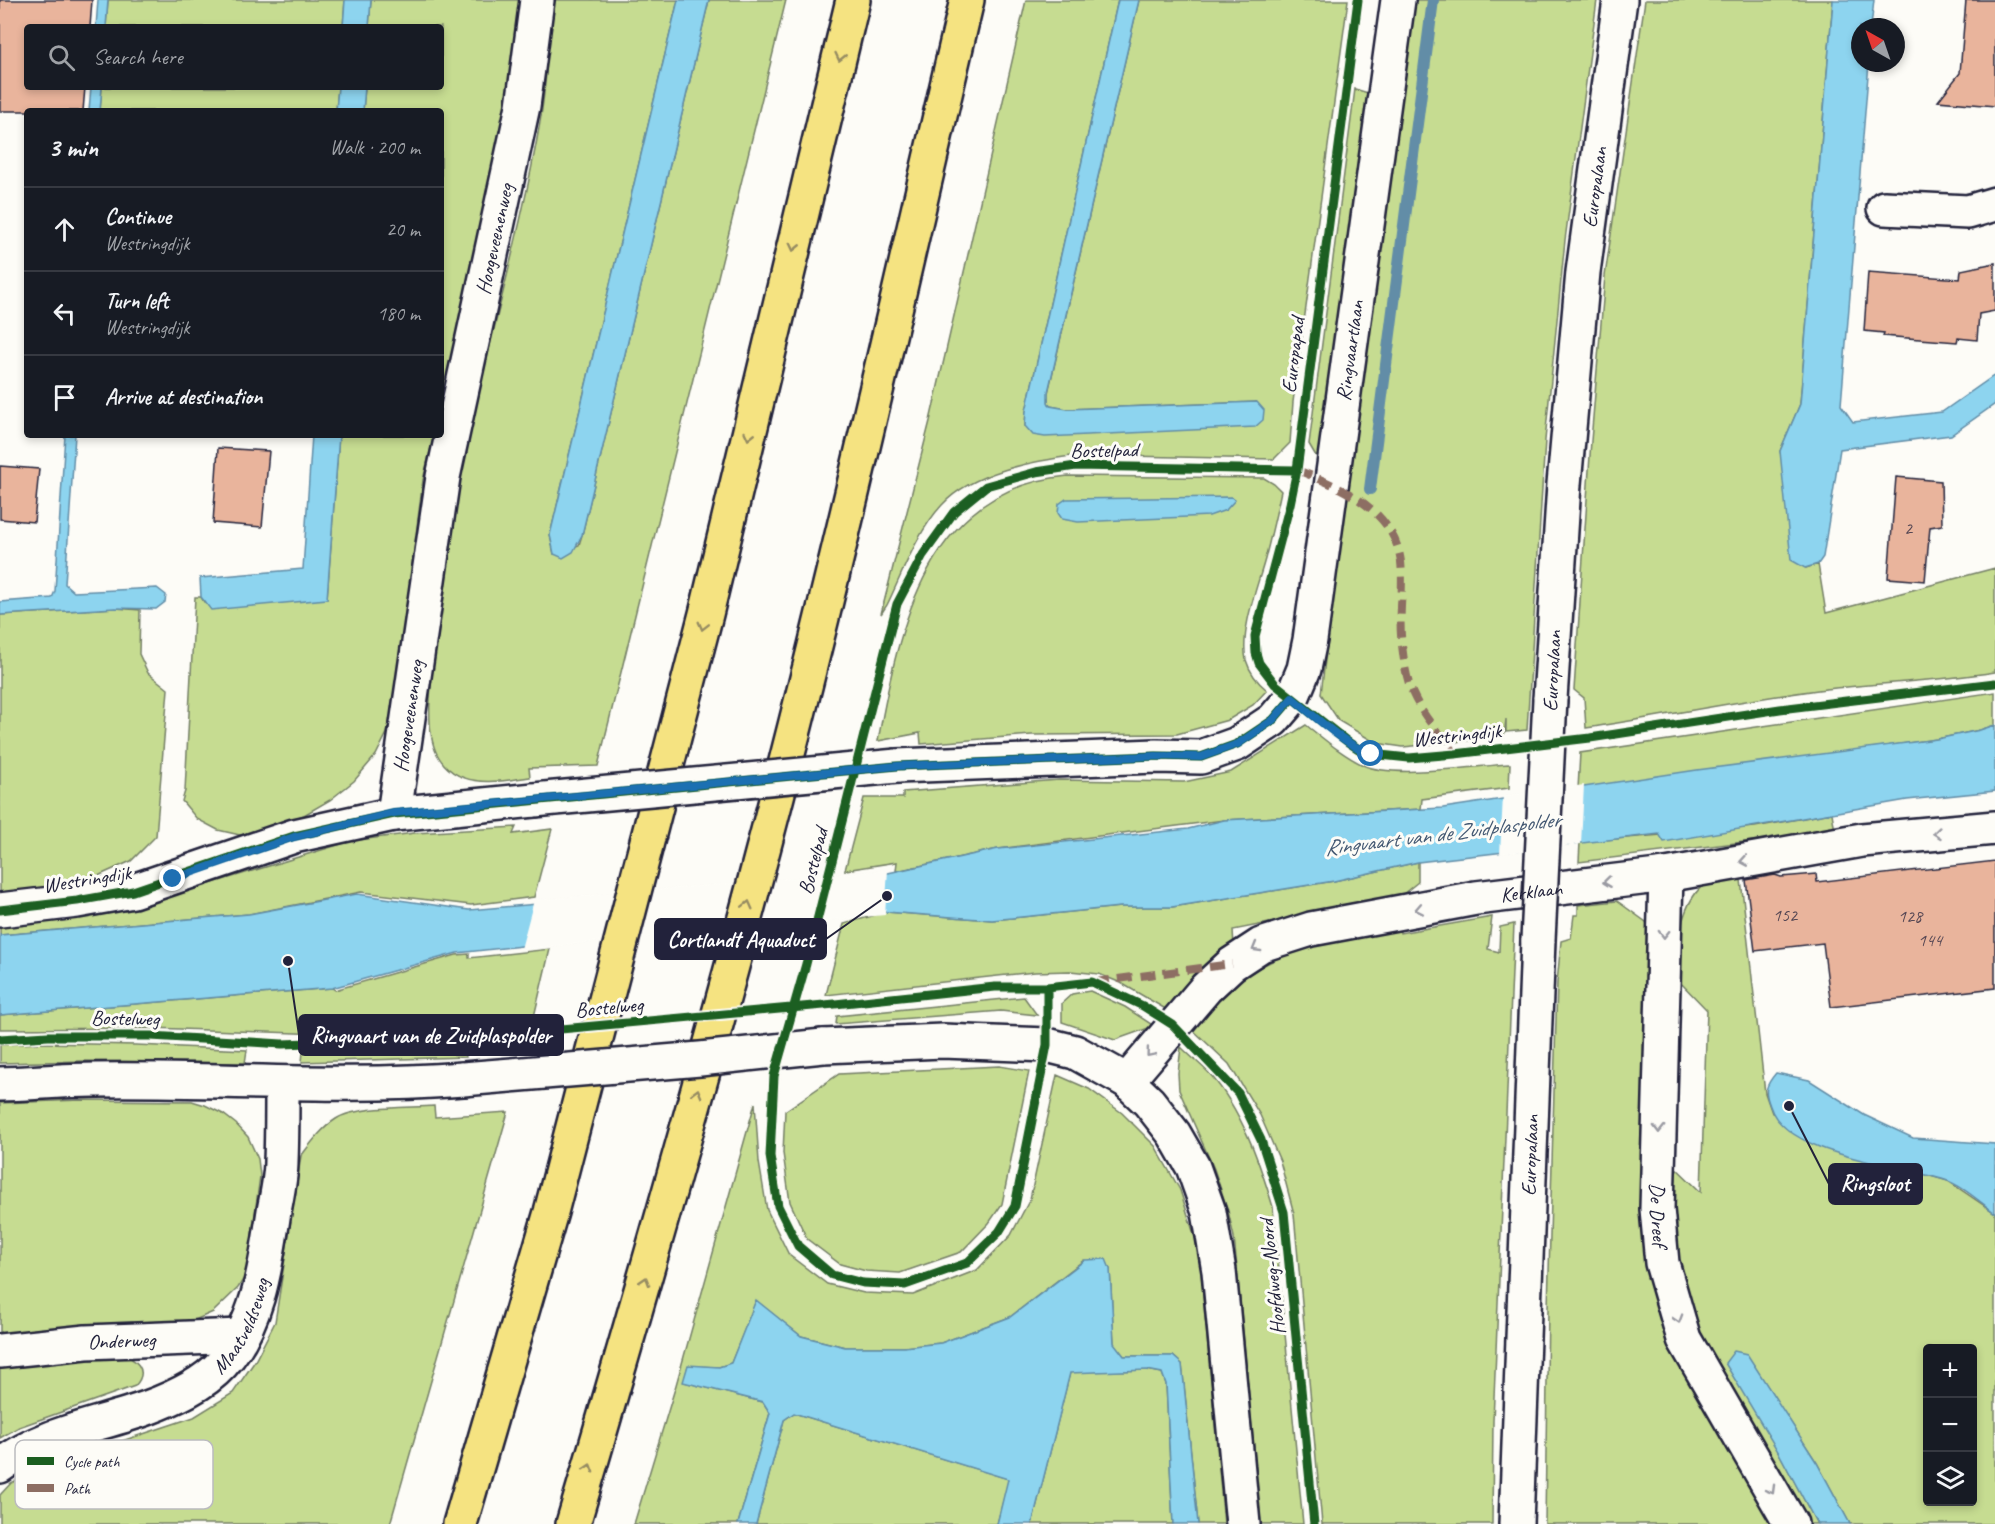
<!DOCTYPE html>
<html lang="en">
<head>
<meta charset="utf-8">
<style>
  body { margin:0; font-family:Caveat,sans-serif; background:#20242c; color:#f1f3f6 }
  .controls { position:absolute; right:18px; bottom:18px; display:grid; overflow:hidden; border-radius:6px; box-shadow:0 3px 9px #0003 }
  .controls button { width:54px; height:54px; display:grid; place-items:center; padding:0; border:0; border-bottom:2px solid #363941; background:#171b24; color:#f1f3f6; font:30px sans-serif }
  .compass { position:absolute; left:1851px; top:18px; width:54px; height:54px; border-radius:50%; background:#171b24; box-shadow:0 3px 9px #0003; rotate:320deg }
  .stop { position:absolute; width:18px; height:18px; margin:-14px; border:4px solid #1f6fb2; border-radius:50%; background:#fff }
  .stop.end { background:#1f6fb2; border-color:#fff; box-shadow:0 2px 6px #0008 }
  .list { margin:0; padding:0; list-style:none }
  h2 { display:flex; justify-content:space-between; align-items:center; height:78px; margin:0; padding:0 24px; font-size:26px }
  h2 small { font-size:20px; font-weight:400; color:#9ea1a6 }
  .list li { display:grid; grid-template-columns:39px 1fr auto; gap:18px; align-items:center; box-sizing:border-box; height:84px; padding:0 24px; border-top:2px solid #363941 }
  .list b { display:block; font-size:22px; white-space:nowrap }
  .list p { margin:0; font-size:20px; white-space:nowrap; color:#9ea1a6 }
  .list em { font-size:20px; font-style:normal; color:#9ea1a6 }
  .icon { flex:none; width:33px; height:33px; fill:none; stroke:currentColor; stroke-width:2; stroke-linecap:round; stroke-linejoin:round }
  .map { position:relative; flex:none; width:1995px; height:1524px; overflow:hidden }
  .search { position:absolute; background:#171b24; box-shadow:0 3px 9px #0003; left:24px; top:24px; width:420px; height:66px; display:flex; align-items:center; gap:15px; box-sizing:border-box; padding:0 21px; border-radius:6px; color:#9ea1a6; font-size:22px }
  .panel { position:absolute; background:#171b24; box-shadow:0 3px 9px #0003; left:24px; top:108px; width:420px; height:330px; border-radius:6px }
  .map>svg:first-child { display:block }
  .green { fill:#c6dc91; stroke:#747f66; stroke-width:1.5; fill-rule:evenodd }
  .water { fill:#8dd4ef; stroke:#628da7; stroke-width:1.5 }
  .pier { fill:#fdfcf7 }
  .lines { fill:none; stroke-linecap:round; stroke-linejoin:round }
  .stream { stroke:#628da7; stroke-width:12 }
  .building { fill:#e9b49c; stroke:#22223b; stroke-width:1.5 }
  .street-casing { stroke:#22223b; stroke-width:38 }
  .secondary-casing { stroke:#22223b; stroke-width:38 }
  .highway-casing { stroke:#22223b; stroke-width:38 }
  .street { stroke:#fdfcf7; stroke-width:33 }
  .secondary { stroke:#fdfcf7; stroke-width:33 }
  .highway { stroke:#f5e381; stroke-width:33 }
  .street-bridge-casing { stroke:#22223b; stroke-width:38; stroke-linecap:butt }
  .secondary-bridge-casing { stroke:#22223b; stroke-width:38; stroke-linecap:butt }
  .street-bridge { stroke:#fdfcf7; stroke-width:33 }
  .secondary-bridge { stroke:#fdfcf7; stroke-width:33 }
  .quiet { stroke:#8d6e63; stroke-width:8; stroke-dasharray:15 8; stroke-linecap:butt }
  .cycleway-casing { stroke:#fdfcf7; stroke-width:13 }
  .cycleway { stroke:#1b5e20; stroke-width:9 }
  .oneway { stroke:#968c62 }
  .oneway2 { stroke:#9a9aa2 }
  .route { stroke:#1f6fb2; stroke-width:8 }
  .labels { text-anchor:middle; stroke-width:6; stroke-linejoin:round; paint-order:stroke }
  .number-label { font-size:18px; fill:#544653 }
  .street-label { font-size:21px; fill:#22223b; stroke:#fdfcf7 }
  .water-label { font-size:22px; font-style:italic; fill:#425771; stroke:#fdfcf7 }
  .key { fill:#fdfcf7; stroke:#bbbbbf; stroke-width:1.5 }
  .key-label { font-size:16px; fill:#22223b }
  .leader { fill:none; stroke:#22223b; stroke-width:2 }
  .callout-dot { fill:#22223b; stroke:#fdfcf7; stroke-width:2 }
  .callout { fill:#22223b; stroke:#22223b; stroke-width:2 }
  .callout-label { font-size:22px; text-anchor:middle; font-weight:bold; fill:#fff }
</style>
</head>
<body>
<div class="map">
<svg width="1995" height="1524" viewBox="0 0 1995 1524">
  <rect width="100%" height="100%" fill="#fdfcf7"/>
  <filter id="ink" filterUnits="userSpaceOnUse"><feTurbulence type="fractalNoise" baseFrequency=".0167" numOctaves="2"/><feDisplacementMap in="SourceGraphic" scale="12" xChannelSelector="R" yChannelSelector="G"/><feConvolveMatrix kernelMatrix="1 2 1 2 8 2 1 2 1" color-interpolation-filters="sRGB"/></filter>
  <g filter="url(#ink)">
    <path class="green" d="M108,0H345L343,27H106Z
      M371,0H521L511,98L493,194L441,403V111H363L365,87H441V27H369Z
      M552,0H678L550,535L554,554L579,545L582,535L709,0H786L598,766L529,768L530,777C496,782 456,790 437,754C422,726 434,660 438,629C446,570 453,511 465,454C488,343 521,234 540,122C547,82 548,40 552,0Z
      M1026,0H1118L1026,411L1025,426L1257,402L1067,409L1050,406L1048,402V393L1139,0H1348L1293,402L1290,443L1274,459L1078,455C1035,461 973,471 942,505C917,532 903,572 887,605L881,614L930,421Z
      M1410,0H1597L1565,240L1545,440L1527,730L1506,732V719L1504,737L1403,747L1376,743L1339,721L1321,694L1344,500Z
      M1645,0H1833L1800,404L1780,451L1806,568L1818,564L1826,613L1995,568V672C1939,681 1882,683 1826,689C1746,699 1666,716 1586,728L1584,698L1574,690L1591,441L1605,276Z
      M102,87H338L336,111H100Z
      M1355,89L1368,93L1320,457L1316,456L1309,444Z
      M339,435H434L423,480L394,705L387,733L376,755L354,781L330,800L304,815L244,836L218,830L197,819L182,801L185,791L195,597H201L204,602L327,599Z
      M1068,476L1264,478L1274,484L1281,491C1276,514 1271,536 1265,559C1257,588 1240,631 1246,660C1250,673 1257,682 1267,690L1253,705L1228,720L1177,734L1032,735L921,744L920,733L878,741C899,626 927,488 1068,476Z
      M115,608L140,610L139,654L148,673L168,689L156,836L131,861L89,880L0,894V615Z
      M1995,692V725L1980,730L1937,739L1578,789L1580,753Z
      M1306,725C1324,739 1342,755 1363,765C1392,779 1475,766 1510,764L1509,788L1422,799L1421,809L1224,820L998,849L896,871L897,862L845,870L864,798H903V792L1059,780L1184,782L1231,772Z
      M1832,813L1835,831L1579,862L1580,842L1755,827Z
      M516,827L513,834L552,829L534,897L471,905L361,892L249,914L0,935V925L124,910L351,841L415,833Z
      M1418,862V882L1398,898L1233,930L1234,946L1169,1011L1121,983L1099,974L1070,971L1035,972L826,995L844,924L886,912L992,920L1120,907H1172L1334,881Z
      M1740,871L1765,1093L1772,1113L1902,1168L1948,1181L1995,1213V1524H1850L1817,1463L1747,1355L1734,1352L1779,1453L1817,1524H1809L1696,1328L1671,1238V1163L1701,1192L1707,1010L1676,978C1679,940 1678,900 1713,877C1719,873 1732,873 1740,871ZM1928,1348H1972V1502H1928Z
      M1617,901L1646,922L1651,934L1644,1215L1779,1524H1545L1548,1308L1557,983L1561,941L1571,938L1574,915H1578V905Z
      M1492,917L1488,949L1499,952L1500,927L1514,924L1493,1421L1492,1524H1322L1294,1214L1280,1161L1260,1115L1229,1064L1193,1030C1206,1015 1219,999 1234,985C1279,947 1343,939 1399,926L1400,933Z
      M550,949L533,1021L461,1022V1028L351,1035L152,1028L0,1029V1015L332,988L335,990L456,955L469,954V958Z
      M1090,991L1125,1007L1154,1026L1115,1040L1062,1022V1003L1072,994Z
      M1024,997L1037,1015L1001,1011L836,1024L837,1016Z
      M43,1043L136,1045L247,1050L245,1063L82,1061L0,1063V1045Z
      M464,1046L466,1057L302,1062L303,1052Z
      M1181,1047C1190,1056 1200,1064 1209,1073C1242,1110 1259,1161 1273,1207L1303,1524H1261L1234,1237L1228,1211L1214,1169L1179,1090L1178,1073Z
      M999,1066L1029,1071L1002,1204L989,1223L961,1252L900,1273L866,1271L840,1264L807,1239L790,1202L783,1153L785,1111L839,1074Z
      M1057,1075L1089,1089L1122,1113L1155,1146L1180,1190L1199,1250L1224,1524H1198L1182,1364L1173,1356H1124L1114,1344L1110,1269L1084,1260L1010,1317L941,1343L904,1347H845L801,1336L756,1301L731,1363L719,1367L688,1366L684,1382L763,1402L770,1413L738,1524H634L676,1385L755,1103L759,1162L767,1210L789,1255L827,1284L864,1293L913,1295L977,1270L1011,1235L1030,1199Z
      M82,1100L192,1101L205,1105L223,1114L236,1124L248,1137L258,1159L260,1176L247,1273L238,1288L213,1312L195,1320L176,1323L0,1338V1103Z
      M434,1106L435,1117L508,1112L390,1524H0V1495L11,1483L41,1468L194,1417L233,1393L255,1361L275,1322L301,1156C311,1143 322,1128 336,1119C356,1106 409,1108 434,1106Z
      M119,1355C135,1357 150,1370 135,1386L19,1427L0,1438V1366Z
      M1147,1370L1162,1373L1166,1384L1173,1524H1032L1070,1372Z
      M794,1413L1009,1479L997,1524H756L784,1420Z"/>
    <path class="water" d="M98,0H108L106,27H96Z
      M345,0H371L369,27H343Z
      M678,0H709L582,535L573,552L563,558L554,554L550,535Z
      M1118,0H1139L1048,392V402L1050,406L1067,409L1257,402L1264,410L1263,420L1255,427L1045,437L1033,435L1025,426L1026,411Z
      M1833,0H1874L1871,27H1860V63H1869L1841,405L1853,422L1942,412L1995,375V404L1951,435L1840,449L1823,557L1818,564L1805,568L1791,560L1780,451L1800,404Z
      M91,87H102L100,111H89Z
      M338,87H365L363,111H336Z
      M65,435H75L65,584L74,592L157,588L166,595L165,602L156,609L115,608L0,615V602L52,598L55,591Z
      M312,435H339L327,599L211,610L201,597L200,578L303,569Z
      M1231,497L1235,500L1226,510L1209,516L1078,522L1062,519L1058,513L1059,504L1066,499Z
      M1995,725V791L1907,800L1664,842L1659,834L1418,862L1334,881L1172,907H1120L992,920L886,912L522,946L457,953L332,988L0,1015V935L249,914L357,894L469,910L888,873L998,849L1188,829L1224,820L1443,808L1697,770L1937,739L1980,730Z
      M1776,1073L1809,1080L1864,1115L1913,1138L1995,1144V1213C1980,1202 1963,1186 1945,1180C1901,1165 1785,1156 1770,1106C1764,1091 1765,1086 1776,1073Z
      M1106,1259L1110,1269L1114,1343L1124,1356H1173L1182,1364L1198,1524H1173L1166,1384L1162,1373L1147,1370L1070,1373L1032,1524H997L1008,1479L794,1413L784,1420L756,1524H738L770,1413L763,1402L683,1382L688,1365L719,1367L731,1363L756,1300L801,1336L845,1347H904L941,1343L1010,1317L1085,1260Z
      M1734,1351L1747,1354L1817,1463L1850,1524H1817L1779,1453L1725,1363Z"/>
    <path class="pier" d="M1584,785L1581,844L1500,854L1503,796Z
      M888,870L885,915L521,949L534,900Z"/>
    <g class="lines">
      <path class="stream" d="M1370,489L1433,0"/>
    </g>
    <path class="building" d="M0,0H92L90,27H27V87H85L83,111H0Z
      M1966,0H1995V106L1938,101L1960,73Z
      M1995,263V311L1979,314L1977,340L1958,338L1957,342L1883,336L1884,333L1864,331L1868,272L1960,279L1961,270Z
      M218,448L269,451L262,527L213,523Z
      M0,466L39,469L34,522L0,519Z
      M1896,477L1941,481L1942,525L1930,527L1925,581L1888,578Z
      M1995,861V988L1831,1007L1823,943L1755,951L1746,880L1775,875L1781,877L1816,874L1817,882Z"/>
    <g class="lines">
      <defs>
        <g id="street">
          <path d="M1884,208L1968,212L1995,204"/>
          <path id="s1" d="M897,766L1156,756L1201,757L1237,744L1273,720L1292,698L1304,669L1310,640L1398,0"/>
          <path id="s2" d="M394,814L443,477L523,106L537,0"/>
          <path id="s3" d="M1666,875L1657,1209L1662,1263L1684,1339L1791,1524"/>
          <path d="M0,910L77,901L133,891L294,836L394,814L534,800"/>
          <path id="s4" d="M1127,1081L1206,988L1232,964L1261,945L1311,929L1476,898L1666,875L1862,840L1995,828"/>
          <path id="s5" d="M0,1351L86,1342L241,1336"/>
          <path id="s6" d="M0,1466C43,1433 97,1426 147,1408C174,1398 203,1385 222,1364C259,1324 266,1263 274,1211C277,1195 281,1178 281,1161C282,1136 282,1110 282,1084"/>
        </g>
        <g id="secondary">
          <path id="s7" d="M1550,699L1564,484L1583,272L1620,0"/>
          <path d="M823,1046L943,1041L1047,1045L1075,1052L1127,1081L1149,1102L1174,1134L1193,1167L1209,1212L1219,1271L1243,1524"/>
          <path d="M0,1084C32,1083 64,1080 96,1080C219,1078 340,1089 463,1079"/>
          <path id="s8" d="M1516,1524L1538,940"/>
        </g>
        <path id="highway" d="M460,1524L551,1212L706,614L853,0
          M573,1524C663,1218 751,911 826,601C875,401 920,200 967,0"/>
      </defs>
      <use href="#street" class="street-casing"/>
      <use href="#secondary" class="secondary-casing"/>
      <use href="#highway" class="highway-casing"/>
      <use href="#street" class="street"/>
      <use href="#secondary" class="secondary"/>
      <use href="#highway" class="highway"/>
      <defs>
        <path id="street-bridge" d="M534,800L897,766"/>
        <path id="secondary-bridge" d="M1538,940L1550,699
          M463,1079L700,1059L823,1046"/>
      </defs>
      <use href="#street-bridge" class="street-bridge-casing"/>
      <use href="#secondary-bridge" class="secondary-bridge-casing"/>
      <use href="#street-bridge" class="street-bridge"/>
      <use href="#secondary-bridge" class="secondary-bridge"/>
      <path class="quiet" d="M1297,470C1341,487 1394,509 1401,562C1404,590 1398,617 1402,645C1404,661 1406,679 1413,694C1423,716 1440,735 1455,754
        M1095,982L1232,964"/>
      <defs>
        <path id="cycleway" d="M1358,0L1297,470L1290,504L1255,636L1256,653L1259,663L1275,684L1348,742L1360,750L1371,754L1409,758L1455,754L1590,738L1780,709L1995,683
          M0,910L77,901L133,891L294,836L394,814L897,766L1156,756L1201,757L1237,744L1273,720L1292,698
          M1047,987V1045L1015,1206L999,1232L967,1263L905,1285L863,1283L832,1275L798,1246L778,1206L770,1156L774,1076L806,964L897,604L923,555L954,512L986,486L1036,472L1076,466L1297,470
          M0,1039L48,1036H151L282,1044L474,1037L835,1004L995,987H1047L1092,982L1143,1006L1173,1025L1238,1093L1261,1140L1284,1212L1314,1524"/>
      </defs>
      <use href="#cycleway" class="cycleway-casing"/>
      <use href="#cycleway" class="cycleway"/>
    </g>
    <defs><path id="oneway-chevron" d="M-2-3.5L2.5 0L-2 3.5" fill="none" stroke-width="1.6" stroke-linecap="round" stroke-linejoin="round" transform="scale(1.5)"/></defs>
    <g class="oneway">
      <use href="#oneway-chevron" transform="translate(840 57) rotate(103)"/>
      <use href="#oneway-chevron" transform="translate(794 247) rotate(103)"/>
      <use href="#oneway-chevron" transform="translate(749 436) rotate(103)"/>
      <use href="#oneway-chevron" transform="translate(703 626) rotate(104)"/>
      <use href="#oneway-chevron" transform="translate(748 905) rotate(-76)"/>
      <use href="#oneway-chevron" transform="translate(697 1093) rotate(-75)"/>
      <use href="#oneway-chevron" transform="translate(645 1281) rotate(-73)"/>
      <use href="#oneway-chevron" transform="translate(589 1468) rotate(-73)"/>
    </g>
    <g class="oneway2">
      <use href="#oneway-chevron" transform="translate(1937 833) rotate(174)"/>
      <use href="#oneway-chevron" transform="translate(1744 861) rotate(170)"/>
      <use href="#oneway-chevron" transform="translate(1607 882) rotate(173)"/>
      <use href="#oneway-chevron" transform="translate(1419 909) rotate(169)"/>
      <use href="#oneway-chevron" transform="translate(1664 934) rotate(91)"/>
      <use href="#oneway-chevron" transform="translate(1256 948) rotate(150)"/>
      <use href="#oneway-chevron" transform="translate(1150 1053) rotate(130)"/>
      <use href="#oneway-chevron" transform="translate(1659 1129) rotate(91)"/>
      <use href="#oneway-chevron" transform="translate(1678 1319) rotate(73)"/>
      <use href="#oneway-chevron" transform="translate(1771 1490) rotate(60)"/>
    </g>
  </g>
  <g class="lines" filter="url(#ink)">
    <path class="route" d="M173,879L294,837L394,813L897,766L1156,756L1201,757L1238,744L1273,720L1292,698C1316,717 1342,743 1371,754"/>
  </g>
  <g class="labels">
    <g class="number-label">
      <text x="1908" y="534">2</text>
      <text x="1785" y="921">152</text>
      <text x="1910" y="922">128</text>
      <text x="1930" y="946">144</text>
    </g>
    <g class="street-label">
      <text dy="7" stroke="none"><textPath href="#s7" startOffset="514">Europalaan</textPath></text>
      <text dy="7" stroke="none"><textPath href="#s2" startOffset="584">Hoogeveenenweg</textPath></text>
      <text dy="7" stroke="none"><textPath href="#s1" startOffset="768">Ringvaartlaan</textPath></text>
      <text transform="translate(1293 355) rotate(-83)" y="7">Europapad</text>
      <text transform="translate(1104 450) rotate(-1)" y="7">Bostelpad</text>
      <text transform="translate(1552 671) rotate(-87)" y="7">Europalaan</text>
      <text dy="7" stroke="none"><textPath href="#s2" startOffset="99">Hoogeveenenweg</textPath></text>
      <text transform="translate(1457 735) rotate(-6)" y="7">Westringdijk</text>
      <text transform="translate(813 861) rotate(-76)" y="7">Bostelpad</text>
      <text transform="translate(87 879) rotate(-9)" y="7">Westringdijk</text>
      <text dy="7" stroke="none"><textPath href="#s4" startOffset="468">Kerklaan</textPath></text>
      <text transform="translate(609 1007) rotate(-5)" y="7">Bostelweg</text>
      <text transform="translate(125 1018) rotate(1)" y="7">Bostelweg</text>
      <text dy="7" stroke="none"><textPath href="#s8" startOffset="369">Europalaan</textPath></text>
      <text dy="7" stroke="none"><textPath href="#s3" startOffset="340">De Dreef</textPath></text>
      <text transform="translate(1272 1277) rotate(-96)" y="7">Hoofdweg-Noord</text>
      <text dy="7" stroke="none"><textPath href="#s6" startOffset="290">Maatveldseweg</textPath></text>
      <text dy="7" stroke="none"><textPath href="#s5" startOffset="122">Onderweg</textPath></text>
    </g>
    <g class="water-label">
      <text transform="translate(1442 833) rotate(-7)" y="8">Ringvaart van de Zuidplaspolder</text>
    </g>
  </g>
  <rect x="15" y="1440" width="198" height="69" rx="9" class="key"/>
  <rect x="27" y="1457" width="27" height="8" fill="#1b5e20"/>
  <rect x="27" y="1484" width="27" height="8" fill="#8d6e63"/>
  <g class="key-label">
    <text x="64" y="1467">Cycle path</text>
    <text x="64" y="1494">Path</text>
  </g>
  <path class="leader" d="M887 896L826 939M288 961L299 1035M1789 1106L1829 1184"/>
  <g class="callout-dot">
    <circle cx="887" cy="896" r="6"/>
    <circle cx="288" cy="961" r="6"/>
    <circle cx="1789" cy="1106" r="6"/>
  </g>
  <g class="callout">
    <rect x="655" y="919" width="171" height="40" rx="6"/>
    <rect x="299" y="1015" width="264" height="40" rx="6"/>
    <rect x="1829" y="1164" width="93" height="40" rx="6"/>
  </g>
  <g class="callout-label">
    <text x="741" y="947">Cortlandt Aquaduct</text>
    <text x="431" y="1043">Ringvaart van de Zuidplaspolder</text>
    <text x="1875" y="1191">Ringsloot</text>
  </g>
</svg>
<div class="controls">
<button>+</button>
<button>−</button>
<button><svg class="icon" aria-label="layers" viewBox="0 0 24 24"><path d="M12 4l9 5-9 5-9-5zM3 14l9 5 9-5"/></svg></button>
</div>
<svg class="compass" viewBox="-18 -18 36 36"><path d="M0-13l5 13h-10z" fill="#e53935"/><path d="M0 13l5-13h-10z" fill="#9ea1a6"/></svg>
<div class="stop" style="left:1371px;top:754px"></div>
<div class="stop end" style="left:173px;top:879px"></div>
<div class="search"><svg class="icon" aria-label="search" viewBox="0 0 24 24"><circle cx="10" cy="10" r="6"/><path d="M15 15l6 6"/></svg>Search here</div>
<section class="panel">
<h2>3 min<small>Walk · 200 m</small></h2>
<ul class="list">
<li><svg class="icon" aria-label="ahead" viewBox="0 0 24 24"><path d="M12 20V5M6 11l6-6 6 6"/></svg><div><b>Continue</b><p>Westringdijk</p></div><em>20 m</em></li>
<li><svg class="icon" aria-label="left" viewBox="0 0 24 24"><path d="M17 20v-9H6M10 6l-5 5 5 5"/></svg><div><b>Turn left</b><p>Westringdijk</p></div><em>180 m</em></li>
<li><svg class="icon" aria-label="arrive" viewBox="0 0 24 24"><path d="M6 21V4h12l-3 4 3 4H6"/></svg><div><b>Arrive at destination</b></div></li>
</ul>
</section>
</div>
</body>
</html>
